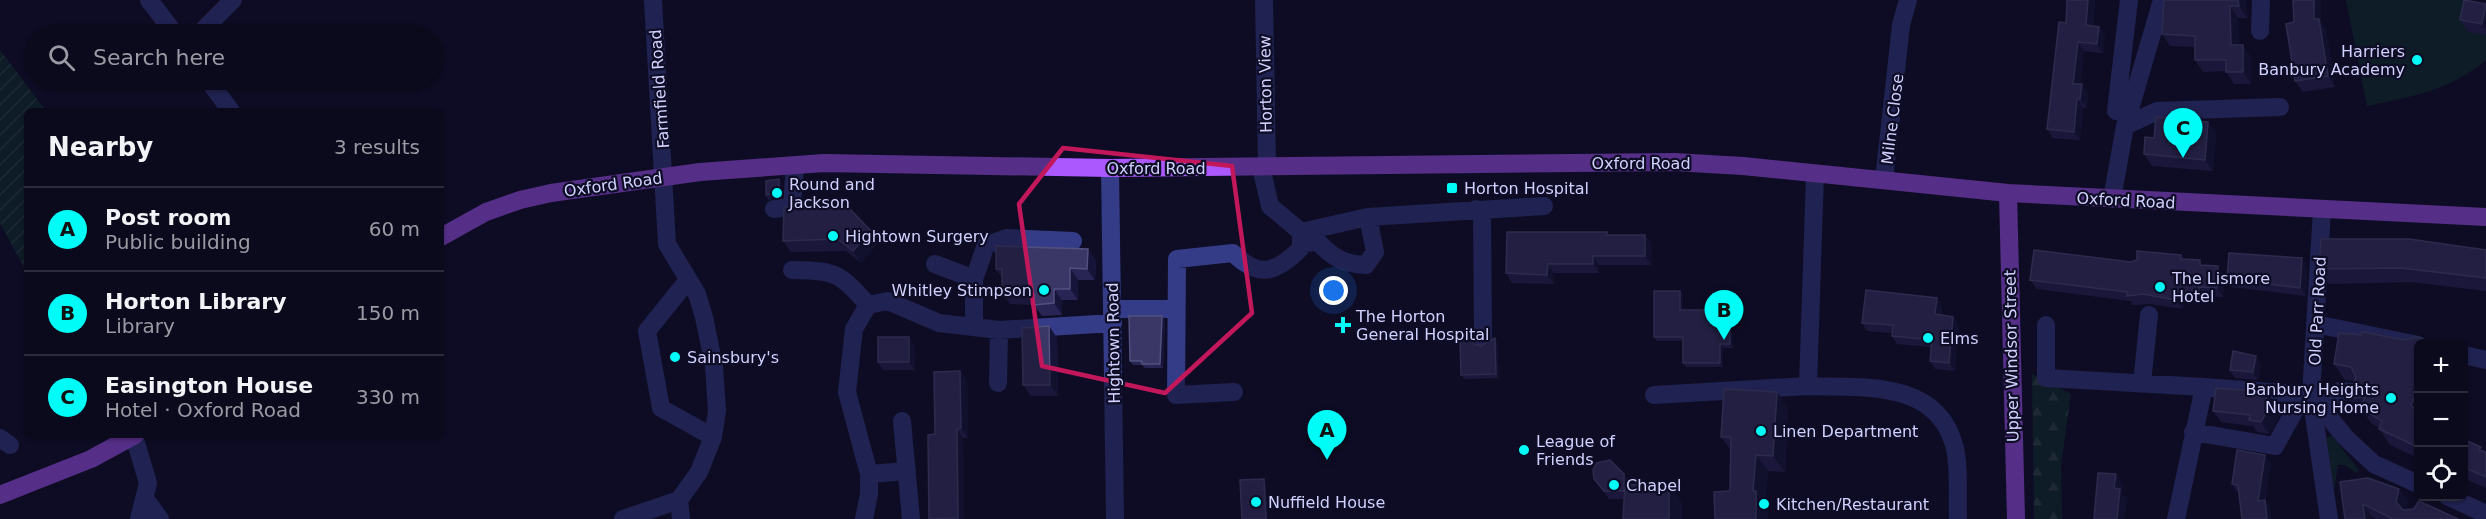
<!DOCTYPE html>
<html lang="en">
<head>
<meta charset="utf-8">
<style>
  body { margin:0; font-family:"DejaVu Sans",sans-serif; background:#181829; color:#f1f3f6 }
  .controls { position:absolute; right:18px; bottom:18px; display:grid; overflow:hidden; border-radius:9px; box-shadow:0 2px 4px #0004 }
  .controls button { width:54px; height:54px; display:grid; place-items:center; padding:0; border:0; border-bottom:2px solid #2a2b3b; background:#0a0a1c; color:#f1f3f6; font:30px sans-serif }
  .you { position:absolute; left:1334px; top:291px; width:21px; height:21px; margin:-15px; border:4px solid #fff; border-radius:50%; background:#1a73e8; box-shadow:0 0 0 9px #1a73e833 }
  .badge { display:grid; place-items:center; width:39px; height:39px; border-radius:50%; background:#00fcf6; color:#111; font-size:20px; font-weight:700 }
  .pin { position:absolute; translate:-50% -50px; filter:drop-shadow(0 2px 3px #0008) }
  .pin::after { content:''; position:absolute; top:32px; width:21px; height:18px; background:inherit; clip-path:polygon(0 0,100% 0,50% 100%) }
  .list { margin:0; padding:0; list-style:none }
  h2 { display:flex; justify-content:space-between; align-items:center; height:78px; margin:0; padding:0 24px; font-size:26px }
  h2 small { font-size:20px; font-weight:400; color:#999aa3 }
  .list li { display:grid; grid-template-columns:39px 1fr auto; gap:18px; align-items:center; box-sizing:border-box; height:84px; padding:0 24px; border-top:2px solid #2a2b3b }
  .list b { display:block; font-size:22px; white-space:nowrap }
  .list p { margin:0; font-size:20px; white-space:nowrap; color:#999aa3 }
  .list em { font-size:20px; font-style:normal; color:#999aa3 }
  .icon { flex:none; width:33px; height:33px; fill:none; stroke:currentColor; stroke-width:2; stroke-linecap:round; stroke-linejoin:round }
  .map { position:relative; flex:none; width:2486px; height:519px; overflow:hidden }
  .search { position:absolute; background:#0a0a1c; box-shadow:0 2px 4px #0004; left:24px; top:24px; width:420px; height:66px; display:flex; align-items:center; gap:15px; box-sizing:border-box; padding:0 21px; border-radius:33px; color:#999aa3; font-size:22px }
  .panel { position:absolute; background:#0a0a1c; box-shadow:0 2px 4px #0004; left:24px; top:108px; width:420px; height:330px; border-radius:9px }
  .map>svg:first-child { display:block }
  .green { fill:#0f2f2a }
  .forest { fill:url(#forest-firs) }
  .garden { fill:url(#garden-furrows) }
  .lines { fill:none; stroke-linecap:round; stroke-linejoin:round }
  .minor { stroke:#353c87; stroke-width:18 }
  .major { stroke:#ac58ff; stroke-width:18 }
  .wall { fill:#282554 }
  .shaded-wall { fill:#161439 }
  .building { fill:#3a3766; stroke:#52507e; stroke-width:1.5 }
  .marked { fill:none; stroke:#c2185b; stroke-width:4.5; stroke-linejoin:round }
  .poi-dot { fill:#00fcf6; stroke:#0e0d25; stroke-width:2 }
  .labels { text-anchor:middle; stroke-width:4.5; stroke-linejoin:round; paint-order:stroke }
  .poi-label { font-size:16px; fill:#d1d1ff; stroke:#0e0d25; text-anchor:start }
  .street-label { font-size:16px; fill:#d1d1ff; stroke:#0e0d25 }
</style>
</head>
<body>
<div class="map">
<svg width="2486" height="519" viewBox="0 0 2486 519">
  <defs>
    <pattern id="forest-firs" width="22" height="20" patternUnits="userSpaceOnUse" patternTransform="scale(1.5)"><rect width="22" height="20" fill="#0f2f2a"/><path d="M5 1l3.5 6h-7zM16 11l3.5 6h-7z" fill="#314c4a"/></pattern>
    <pattern id="garden-furrows" width="10" height="10" patternUnits="userSpaceOnUse" patternTransform="scale(1.5)"><rect width="10" height="10" fill="#0f2f2a"/><path d="M-1 1l2-2M0 10L10 0M9 11l2-2" fill="none" stroke="#314c4a"/></pattern>
  </defs>
  <rect width="100%" height="100%" fill="#0e0d25"/>
  <path class="green" d="M2346,0H2471L2486,35V60C2449,91 2412,96 2367,106Z
    M2332,436L2359,470L2356,473L2345,465H2338L2334,490L2324,438Z"/>
  <path class="forest" d="M2032,374L2071,394L2061,465L2062,519H2034Z"/>
  <path class="garden" d="M0,50L46,111H27V273L0,223Z"/>
  <g class="lines">
    <path class="minor" d="M149,0L175,34
      M1264,0L1267,167
      M2260,31L2261,0
      M199,34L233,0
      M208,80L231,111
      M2128,114L2116,111L2129,0
      M2125,126L2157,111L2280,107
      M1261,167L1270,206L1301,232
      M1110,168L1115,519
      M1815,174L1808,386C1861,388 1936,379 1954,445C1960,464 1957,498 1958,519
      M1884,180L1901,25L1908,0
      M2112,199L2125,126L2162,0
      M774,209L792,206L795,165
      M1476,209L1482,216L1483,339
      M2322,210L2311,395L2329,519
      M1301,232L1368,217L1544,206
      M1301,243L1318,242C1333,258 1344,264 1366,265L1375,252L1368,217
      M935,264L974,279
      M792,270C836,271 839,272 868,305
      M688,280L647,331L661,408L713,437
      M868,305L888,301L939,323L999,330L1113,323
      M1113,309H1174
      M2316,324L2418,345
      M2046,325V378L2204,387
      M974,327V279L986,245L1007,238L1073,241
      M2464,355L2486,360
      M998,383L999,330
      M2142,383L2149,315
      M1234,392L1176,395L1177,259L1233,253C1259,279 1276,273 1301,248V232
      M1654,395L1808,386
      M2311,395L2345,437L2374,464L2418,484
      M2323,407L2340,391L2356,392
      M902,421L911,519
      M2193,432L2275,446L2304,394
      M134,436L148,483L139,519
      M0,438L10,445
      M869,474L907,471
      M2447,496L2486,514
      M146,500L160,519
      M679,500L681,519
      M623,519L679,500L699,472L713,437L717,411L714,366L704,317L697,294L667,244L653,0
      M864,519L869,494V474L847,392L854,329L868,305
      M2176,519L2204,387L2311,395"/>
    <path class="major" d="M2008,193L2016,519
      M441,237L486,212L520,200L551,193L700,172L824,163L1110,168L1674,162L1743,166L2008,193L2486,217
      M0,495L91,459L135,435"/>
  </g>
  <path class="wall" d="M2067,0H2095L2093,26L2099,27L2105,36L2103,53L2084,51L2080,84L2088,93L2087,108H2083L2080,140L2053,138L2047,129L2066,23Z
    M2164,0H2246L2247,18H2238L2239,45L2251,57V84H2234L2226,71L2203,72L2195,60V47L2170,46L2162,34Z
    M2486,4V35L2468,32L2460,20Z
    M2294,22L2321,23L2326,29L2335,87L2303,92L2295,81Z
    M2216,133L2213,171L2152,166L2144,154L2154,138Z
    M782,184L781,196L768,200L766,195Z
    M871,231L879,242L861,263L846,251L791,252L783,241Z
    M1609,235H1645L1652,244L1651,265H1599V273H1554V284L1512,283L1506,273Z
    M2486,250V291L2411,282L2329,284L2319,269Z
    M2181,255L2184,259L2224,275L2223,297L2206,296L2205,302L2184,301L2183,309L2150,304L2133,305L2130,301L2037,289L2030,280L2131,262Z
    M1096,260L1095,280H1078V300H1062V315L1042,316L1034,305L1010,304L1002,293V278L996,269Z
    M2307,266L2306,296L2232,287L2227,279Z
    M1683,295V310H1723L1726,314V330L1733,335V348H1723V367H1686L1683,363V341H1657L1654,337Z
    M1937,298L1942,306V315L1959,325L1955,371L1935,369L1930,361L1931,347L1897,344L1892,336V333L1867,331L1862,323Z
    M1165,320L1163,368H1145L1142,365H1133L1130,361Z
    M1049,326L1057,338L1058,396H1031L1023,385Z
    M1495,338L1497,342L1499,378L1464,379L1461,375L1474,344L1481,346Z
    M2405,340L2432,342L2433,344H2418V458L2390,445L2379,428L2371,423L2365,413L2360,414L2349,398L2355,381L2345,380L2334,364Z
    M914,345L915,370H883L878,362Z
    M2261,364L2258,380L2235,378L2230,370Z
    M960,371L967,380L968,438H963L964,519H929L935,434Z
    M2267,392L2275,404V408L2280,415L2269,434L2257,432L2253,426L2221,422L2213,411Z
    M1788,408L1785,472L1768,471L1765,504L1767,507L1768,519H1715L1730,491L1731,450L1721,437Z
    M2463,439L2486,452V488L2463,478Z
    M2271,463L2265,501L2270,508L2271,519H2242L2239,492H2237L2232,484Z
    M1594,479L1630,482V485L1682,503V519H1623L1624,499H1609Z
    M2340,482L2408,501L2406,510L2458,519H2376L2372,517V519H2345Z"/>
  <path class="shaded-wall" d="M2088,0H2095L2092,34L2086,25Z
    M2238,0H2246L2247,18L2239,6Z
    M2314,0H2321V23L2326,29L2335,87L2328,76L2314,19Z
    M2486,4V30L2482,24Z
    M2230,6L2238,18L2239,57L2231,45Z
    M2099,27L2105,36L2103,53L2097,44Z
    M2078,42L2084,51L2079,93L2073,84Z
    M2243,45L2251,57V84L2243,72Z
    M2082,84L2088,93L2087,108L2080,99Z
    M2077,99L2083,108L2080,140L2074,132Z
    M2208,122L2216,133L2213,171L2205,160Z
    M779,179L782,184L781,196L779,192Z
    M871,231L879,242L861,263L853,251Z
    M1645,235L1652,244L1651,265L1645,256Z
    M1088,249L1096,260L1095,280L1087,269Z
    M1593,256L1599,265V273L1593,264Z
    M2302,258L2307,266L2306,296L2300,288Z
    M1548,264L1554,273V284L1547,275Z
    M2218,266L2224,275L2223,297L2217,288Z
    M1070,268L1078,280V300L1070,289Z
    M2199,287L2206,296L2205,302L2199,293Z
    M1054,289L1062,300V315L1054,303Z
    M1680,291L1683,295V314L1680,310Z
    M2177,292L2184,301L2183,309L2176,300Z
    M1937,298L1942,306L1941,322L1935,314Z
    M1723,310L1726,314V334L1723,330Z
    M1162,316L1165,320L1163,368L1160,364Z
    M1953,317L1959,325L1955,371L1949,363Z
    M1049,326L1057,338L1058,396L1050,385Z
    M1730,331L1733,335V348L1730,344Z
    M909,337L914,345L915,370L909,362Z
    M1495,338L1497,342L1499,378L1496,374Z
    M1720,344L1723,348V367L1720,363Z
    M2256,356L2261,364L2258,380L2253,372Z
    M960,371L967,380L968,438L961,428Z
    M2418,388V420L2411,406Z
    M1777,392L1788,408L1785,472L1773,456Z
    M2267,392L2275,404V408L2280,415L2269,434L2261,422L2266,403Z
    M957,429L963,438L964,519L958,518Z
    M1756,455L1768,471L1765,504L1767,507L1768,519H1756L1753,491Z
    M2265,455L2271,463L2265,501L2270,508L2271,519H2267L2258,501Z
    M1624,474L1630,482V499L1624,491Z
    M2116,474L2123,485L2122,493L2127,499L2125,519H2117L2114,488Z
    M1264,479L1266,483L1268,519H1266Z
    M1669,484L1682,503V519H1669Z
    M2399,489L2408,501L2405,514L2396,502Z
    M2363,504L2372,517V519H2365Z"/>
  <path class="building" d="M2067,0H2088L2086,25L2099,27L2097,44L2078,42L2073,84H2082L2080,99H2077L2074,132L2047,129L2059,22L2066,23Z
    M2164,0H2238L2239,6H2230L2231,45H2243V72H2226V60H2195V36L2162,34Z
    M2293,0H2314V19H2319L2328,76L2295,81L2286,24L2294,22Z
    M2464,0L2486,4L2482,24L2460,20Z
    M2156,117L2208,122L2205,160L2144,154L2145,137L2154,138Z
    M779,179V192L766,195V181Z
    M784,207H848L871,231L853,251L838,239L783,241Z
    M1507,232H1607V235H1645V256H1593V264H1548L1547,275L1506,273Z
    M2321,239H2409L2486,250V278L2401,268L2319,269Z
    M996,246L1088,249L1087,269L1070,268V289H1054V303L1034,305V294L1002,293V269H996Z
    M2034,250L2131,262L2137,260V251L2181,255V259L2200,260V265L2218,266L2217,288L2199,287V293L2177,292L2176,300L2143,294L2127,296V292L2030,280Z
    M2229,253L2302,258L2300,288L2227,279Z
    M1866,290L1937,298L1935,314L1953,317L1949,363L1930,361L1932,340L1892,336L1893,325L1862,323Z
    M1654,291H1680V310H1723V330L1730,331V344H1720V363H1683V337H1654Z
    M1129,316H1162L1160,364H1142V361H1130Z
    M1049,326L1050,385H1023L1022,328Z
    M2362,332L2405,340L2416,337L2432,342L2431,344H2418V388L2411,406L2418,410L2417,418H2418V447L2379,429L2382,421L2361,408L2365,397L2349,398L2356,377L2351,367L2334,364L2339,333L2361,335Z
    M878,337H909V362H878Z
    M1495,338L1496,374L1461,375L1460,339H1470L1474,344L1481,346Z
    M2233,351L2256,356L2253,372L2230,370Z
    M960,371L961,428L957,429L958,518L929,519L928,435L935,434L934,372Z
    M2216,388L2267,392L2266,403H2272L2261,422L2249,420L2250,415L2213,411Z
    M1724,389L1777,392L1773,456L1756,455L1753,491H1756V519H1715L1714,492L1730,491L1731,437H1721Z
    M2463,439L2481,447L2479,450L2486,452V477L2463,467Z
    M2237,450L2265,455L2258,501L2265,500L2267,519H2242L2238,485L2232,484Z
    M1610,460L1624,474V491H1604L1594,479L1593,470L1597,463Z
    M2098,473L2116,474L2114,488L2120,489L2117,519H2094Z
    M2368,478L2399,489L2396,502L2403,510L2414,509L2419,501L2458,519H2393L2363,504L2365,519H2345L2340,482Z
    M1264,479L1266,519H1242L1240,480Z
    M1669,484V519H1623L1625,485Z"/>
  <path d="M0 0H2486V519H0ZM1063,148L1232,166L1252,313L1165,393L1042,366L1019,204Z" fill="#0e0d25" fill-opacity=".55" fill-rule="evenodd"/>
  <path class="marked" d="M1063,148L1232,166L1252,313L1165,393L1042,366L1019,204Z"/>
  <g class="poi-dot">
    <circle cx="2417" cy="60" r="6"/>
    <rect x="1446" y="182" width="12" height="12" rx="3"/>
    <circle cx="777" cy="193" r="6"/>
    <circle cx="833" cy="236" r="6"/>
    <circle cx="2160" cy="287" r="6"/>
    <circle cx="1044" cy="290" r="6"/>
    <path d="M1340 316h6v6h6v6h-6v6h-6v-6h-6v-6h6z"/>
    <circle cx="1928" cy="338" r="6"/>
    <circle cx="675" cy="357" r="6"/>
    <circle cx="2391" cy="398" r="6"/>
    <circle cx="1761" cy="431" r="6"/>
    <circle cx="1524" cy="450" r="6"/>
    <circle cx="1614" cy="485" r="6"/>
    <circle cx="1256" cy="502" r="6"/>
    <circle cx="1764" cy="504" r="6"/>
  </g>
  <g class="labels">
    <g class="poi-label">
      <text x="2405" y="57" text-anchor="end">Harriers<tspan x="2405" dy="18">Banbury Academy</tspan></text>
      <text x="789" y="190">Round and<tspan x="789" dy="18">Jackson</tspan></text>
      <text x="1464" y="194">Horton Hospital</text>
      <text x="845" y="242">Hightown Surgery</text>
      <text x="2172" y="284">The Lismore<tspan x="2172" dy="18">Hotel</tspan></text>
      <text x="1032" y="296" text-anchor="end">Whitley Stimpson</text>
      <text x="1356" y="322">The Horton<tspan x="1356" dy="18">General Hospital</tspan></text>
      <text x="1940" y="344">Elms</text>
      <text x="687" y="363">Sainsbury's</text>
      <text x="2379" y="395" text-anchor="end">Banbury Heights<tspan x="2379" dy="18">Nursing Home</tspan></text>
      <text x="1773" y="437">Linen Department</text>
      <text x="1536" y="447">League of<tspan x="1536" dy="18">Friends</tspan></text>
      <text x="1626" y="491">Chapel</text>
      <text x="1268" y="508">Nuffield House</text>
      <text x="1776" y="510">Kitchen/Restaurant</text>
    </g>
    <g class="street-label">
      <text transform="translate(1265 84) rotate(-91)" y="6">Horton View</text>
      <text transform="translate(659 89) rotate(-94)" y="6">Farmfield Road</text>
      <text transform="translate(1892 119) rotate(-83)" y="6">Milne Close</text>
      <text x="1641" y="169">Oxford Road</text>
      <text x="1156" y="174">Oxford Road</text>
      <text transform="translate(613 184) rotate(-8)" y="6">Oxford Road</text>
      <text transform="translate(2126 200) rotate(3)" y="6">Oxford Road</text>
      <text transform="translate(2317 311) rotate(-87)" y="6">Old Parr Road</text>
      <text transform="translate(1113 343) rotate(-91)" y="6">Hightown Road</text>
      <text transform="translate(2011 356) rotate(-91)" y="6">Upper Windsor Street</text>
    </g>
  </g>
</svg>
<div class="controls">
<button>+</button>
<button>−</button>
<button><svg class="icon" aria-label="locate" viewBox="0 0 24 24"><circle cx="12" cy="12" r="6"/><path d="M12 2v4M12 18v4M2 12h4M18 12h4"/></svg></button>
</div>
<div class="you"></div>
<div class="pin badge" style="left:1327px;top:460px">A</div>
<div class="pin badge" style="left:1724px;top:340px">B</div>
<div class="pin badge" style="left:2183px;top:158px">C</div>
<div class="search"><svg class="icon" aria-label="search" viewBox="0 0 24 24"><circle cx="10" cy="10" r="6"/><path d="M15 15l6 6"/></svg>Search here</div>
<section class="panel">
<h2>Nearby<small>3 results</small></h2>
<ul class="list">
<li><span class="badge">A</span><div><b>Post room</b><p>Public building</p></div><em>60 m</em></li>
<li><span class="badge">B</span><div><b>Horton Library</b><p>Library</p></div><em>150 m</em></li>
<li><span class="badge">C</span><div><b>Easington House</b><p>Hotel · Oxford Road</p></div><em>330 m</em></li>
</ul>
</section>
</div>
</body>
</html>
